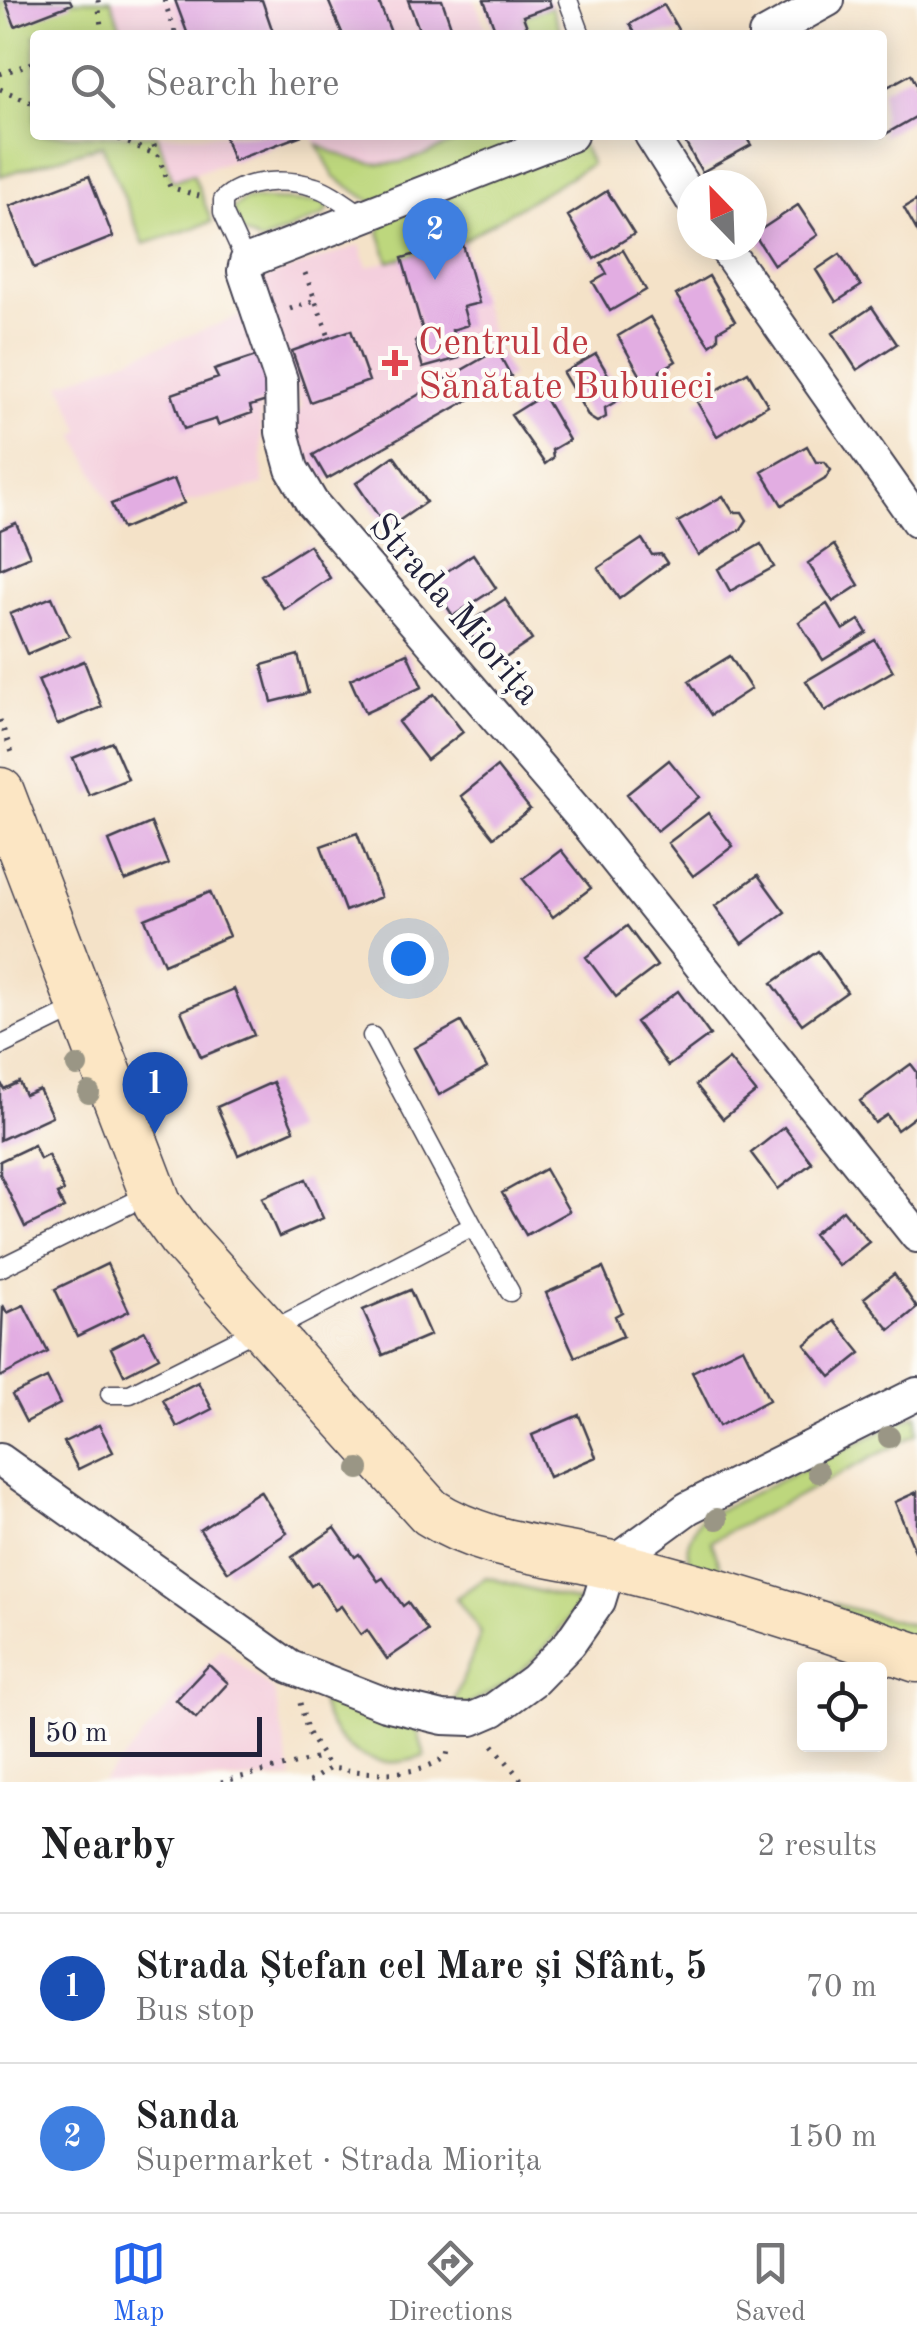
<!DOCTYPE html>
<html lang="en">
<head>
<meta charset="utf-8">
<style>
  body { margin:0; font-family:"Old Standard TT",serif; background:#f2f2f2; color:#202124 }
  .controls { position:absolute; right:30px; bottom:30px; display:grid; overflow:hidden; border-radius:10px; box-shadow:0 5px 25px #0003 }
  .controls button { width:90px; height:90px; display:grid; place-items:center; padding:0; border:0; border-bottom:2px solid #e0e0e0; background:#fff; color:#202124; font:50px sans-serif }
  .compass { position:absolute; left:677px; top:170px; width:90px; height:90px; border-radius:50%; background:#fff; box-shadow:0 5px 25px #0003; rotate:337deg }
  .scale { position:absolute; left:30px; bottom:25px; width:232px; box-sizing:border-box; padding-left:10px; border:5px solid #22223b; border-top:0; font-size:28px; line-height:35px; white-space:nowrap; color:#22223b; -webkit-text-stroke:8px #fdfcf7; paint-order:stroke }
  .you { position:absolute; left:408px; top:958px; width:35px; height:35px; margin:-25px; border:8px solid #fff; border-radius:50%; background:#1a73e8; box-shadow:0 0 0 15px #1a73e833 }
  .badge { display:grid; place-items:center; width:65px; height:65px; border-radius:50%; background:#2563eb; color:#fff; font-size:32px; font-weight:700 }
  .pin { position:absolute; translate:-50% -82px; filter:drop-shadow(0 2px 5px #0008) }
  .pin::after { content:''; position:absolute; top:52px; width:35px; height:30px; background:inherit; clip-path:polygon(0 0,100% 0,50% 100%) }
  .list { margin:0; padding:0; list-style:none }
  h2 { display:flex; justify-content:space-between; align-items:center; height:130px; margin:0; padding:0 40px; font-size:42px }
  h2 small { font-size:32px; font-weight:400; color:#757577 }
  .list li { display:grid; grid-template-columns:65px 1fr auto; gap:30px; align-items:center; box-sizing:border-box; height:150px; padding:0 40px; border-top:2px solid #e0e0e0 }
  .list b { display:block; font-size:38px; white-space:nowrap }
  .list p { margin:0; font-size:32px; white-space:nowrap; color:#757577 }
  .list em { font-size:32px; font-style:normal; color:#757577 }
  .icon { flex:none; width:55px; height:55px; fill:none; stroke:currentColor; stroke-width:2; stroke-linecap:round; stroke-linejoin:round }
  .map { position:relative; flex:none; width:917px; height:1782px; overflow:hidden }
  .search { position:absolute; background:#fff; box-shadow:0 5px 25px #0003; left:30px; right:30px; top:30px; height:110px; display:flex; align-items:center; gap:25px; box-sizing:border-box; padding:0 35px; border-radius:10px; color:#757577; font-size:38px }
  .sheet { height:430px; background:#fff }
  nav { display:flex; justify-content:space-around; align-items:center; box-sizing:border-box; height:140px; border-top:2px solid #e0e0e0; background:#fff; font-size:28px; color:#757577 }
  nav a { display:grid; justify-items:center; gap:5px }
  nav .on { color:#2563eb }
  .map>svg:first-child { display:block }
  .built { fill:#f4cfdd }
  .green { fill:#bdd77d; stroke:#707c5c; stroke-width:2.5 }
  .building { fill:#e2ade2 }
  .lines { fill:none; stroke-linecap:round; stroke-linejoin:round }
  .lane-casing { stroke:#423f50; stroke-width:21 }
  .street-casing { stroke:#423f50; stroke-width:36 }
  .secondary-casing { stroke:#423f50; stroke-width:51 }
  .path { stroke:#423f50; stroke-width:5; stroke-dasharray:2.5 8; stroke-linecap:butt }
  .lane { stroke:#fff; stroke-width:18 }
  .street { stroke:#fff; stroke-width:32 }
  .secondary { stroke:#fce6c4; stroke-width:48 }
  .tree { fill:#9a9685 }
  .health-dot { fill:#e0444e; stroke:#fdfcf7; stroke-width:4 }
  .labels { text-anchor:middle; stroke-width:8; stroke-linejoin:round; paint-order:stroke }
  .health-label { font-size:38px; fill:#be3a42; stroke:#fdfcf7; text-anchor:start }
  .street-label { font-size:38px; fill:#22223b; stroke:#fdfcf7 }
</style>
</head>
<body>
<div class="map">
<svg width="917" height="1782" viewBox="0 0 917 1782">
  <rect width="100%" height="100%" fill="#fdfcf7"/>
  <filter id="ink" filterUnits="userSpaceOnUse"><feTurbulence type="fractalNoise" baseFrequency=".01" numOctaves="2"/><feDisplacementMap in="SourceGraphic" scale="20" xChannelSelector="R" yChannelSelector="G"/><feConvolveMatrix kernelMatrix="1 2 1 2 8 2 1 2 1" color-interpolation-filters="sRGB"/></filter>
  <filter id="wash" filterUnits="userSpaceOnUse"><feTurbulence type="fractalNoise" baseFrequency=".0048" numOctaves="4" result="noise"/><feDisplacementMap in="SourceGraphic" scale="40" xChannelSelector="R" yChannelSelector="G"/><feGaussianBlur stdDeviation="2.25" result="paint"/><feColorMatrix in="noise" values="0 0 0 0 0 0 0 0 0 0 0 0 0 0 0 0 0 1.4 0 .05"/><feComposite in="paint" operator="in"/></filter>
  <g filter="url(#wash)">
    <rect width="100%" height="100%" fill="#f4e2c8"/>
    <path class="built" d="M111,0H475L488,35H123Z
      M157,135H303L173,181Z
      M311,135H472L405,162L379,166L347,159L318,145Z
      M462,241L497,350L511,376L320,483L307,468L294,415L302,407L257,281L360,245L367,267Z
      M245,314L270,400L260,404L263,485L184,503L122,529L75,434L81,431L61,384Z
      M221,1649L274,1691L292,1779L102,1782Z"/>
    <path class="green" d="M0,0H111L123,35H35V135H157L173,181L193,174L212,222L144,244L102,145L0,176Z
      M551,6L562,35H530L523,16Z
      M472,135H542L373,203L334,177L318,145C387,179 406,162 472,135Z
      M580,141L591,164L462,241L389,262L379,232L384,220Z
      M246,199L322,202L329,208L324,215L261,242L240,231L232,209Z
      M917,1414V1434L711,1541L724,1575L917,1626V1639L693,1570C683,1550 688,1538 700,1519Z
      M486,1577L579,1602C546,1655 517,1679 463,1708L454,1702L481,1633L456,1598Z
      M319,1693L417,1728L425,1756C372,1775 329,1749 319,1693Z"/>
    <g id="blocks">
      <path class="building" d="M5,0H70L72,4L15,26Z
        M175,0H262L274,35H188Z
        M328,0H378L392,35H343Z
        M408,0H442L454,35H421Z
        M484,0H549L551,6L523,16L530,35H497Z
        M664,5L680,33L636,35L630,24Z
        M911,74L917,86V116L882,136V90Z
        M224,135H302L233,161Z
        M681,135H745L751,145L702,172Z
        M89,176L113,237L34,268L10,206Z
        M607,191L634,234L594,259L568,216Z
        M917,200V231L904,208Z
        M798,205L818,235L774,265L754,234Z
        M462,241L479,303L463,307L468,325L452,330L459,358L423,368L415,341L425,338L402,258Z
        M623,250L646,290L610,311L593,282L607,274L601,263Z
        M840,254L861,286L836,302L816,270Z
        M709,276L735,321L718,331V339L710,345L676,295Z
        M872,307L897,344L857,370L833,333Z
        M650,317L676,361L660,371V380L651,385L643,380L618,336Z
        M351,330L369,381L310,402L292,351Z
        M497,350L511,376L327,479L313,455Z
        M262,354L270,400L250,406L252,413L218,425L216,419L184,429L172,394L218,378L214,370Z
        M596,354L622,398L605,408L606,417L597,422L589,417L563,373Z
        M748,372L768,405L717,436L697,402Z
        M543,395L569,440L552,450L553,458L545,464L511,415Z
        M807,446L816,462H825L831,470L825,479L782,505L762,472Z
        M394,456L426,502L387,529L356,483Z
        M174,479L184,503L122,529L111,504Z
        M723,496L733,512H742L747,520L741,529L698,555L678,522Z
        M16,523L30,556L0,569V530Z
        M642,539L652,555L661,554L667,563L619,599L598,568Z
        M761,544L774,567L730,591L718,569Z
        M309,545L330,578L284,609L261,575Z
        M834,545L859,585L833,602L808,563Z
        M473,554L496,588L453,616L431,582Z
        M52,597L69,636L27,654L10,614Z
        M505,599L532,640L492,667L465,625Z
        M827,604L843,630L859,620L867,633L823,660L799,622Z
        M875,640L893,671L825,711L806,681Z
        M407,653L422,687L365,713L350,679Z
        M298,655L308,693L272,702L262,665Z
        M730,656L751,689L711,715L689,681Z
        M84,661L102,707L57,725L38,680Z
        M434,694L463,732L427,760L398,722Z
        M112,742L128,779L89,795L73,758Z
        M669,760L699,797L657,831L627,794Z
        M497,767L530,809L494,837L461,796Z
        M708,813L733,846L693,876L668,843Z
        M151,823L168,864L125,881L109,841Z
        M357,833L381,897L345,911L321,846Z
        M561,850L591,888L553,917L523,879Z
        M758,875L785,912L742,944L715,906Z
        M210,892L229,936L164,964L145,919Z
        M627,926L657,966L616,997L586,957Z
        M818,951L847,992L802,1024L772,983Z
        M234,989L254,1035L201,1057L181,1011Z
        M678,991L710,1035L668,1066L636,1022Z
        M461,1022L487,1068L439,1095L414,1048Z
        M729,1059L756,1092L723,1119L696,1085Z
        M911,1064L917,1072V1115L897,1130L887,1115L875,1123L860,1101Z
        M0,1081L4,1089L19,1082L25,1095L39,1089L52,1116L0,1140Z
        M273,1082L294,1130L238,1155L217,1107Z
        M784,1127L812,1163L778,1189L751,1153Z
        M34,1145L40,1159L48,1155L64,1191L57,1194L64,1208L25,1227L0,1174V1161Z
        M545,1169L569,1211L526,1235L502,1193Z
        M306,1179L323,1218L279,1237L262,1198Z
        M843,1210L869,1242L839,1266L813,1234Z
        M107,1264L129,1311L77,1336L55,1289Z
        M603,1268L622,1312L615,1316L623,1336L575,1357L546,1293Z
        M894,1274L917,1308L890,1330L864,1298Z
        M410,1290L430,1335L383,1355L363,1310Z
        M3,1305L7,1313L24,1305L48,1352L0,1377Z
        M835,1321L861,1353L831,1377L805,1345Z
        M145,1331L159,1357L124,1375L111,1348Z
        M743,1347L769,1400L719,1426L692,1372Z
        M47,1378L60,1404L26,1422L12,1395Z
        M198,1382L212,1409L177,1427L163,1400Z
        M579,1415L596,1457L549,1477L532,1435Z
        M99,1425L113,1452L78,1469L64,1442Z
        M260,1491L287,1533L228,1572L200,1530Z
        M917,1492V1556L895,1502Z
        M335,1528L355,1557L359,1554L378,1581L383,1578L403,1606L408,1602L428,1631L387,1659L367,1630L361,1635L341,1606L335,1610L317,1582L311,1586L292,1557Z
        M209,1665L228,1683L196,1718L176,1700Z"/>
    </g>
  </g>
  <g filter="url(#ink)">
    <use href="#blocks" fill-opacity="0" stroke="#423f50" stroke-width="2.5"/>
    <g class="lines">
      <defs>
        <path id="lane" d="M568,0L581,35
          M246,262L223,212V200C243,179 288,178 315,187C332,192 349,207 364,216
          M0,1046L80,1007
          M473,1226L510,1292
          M0,1268L152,1193
          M272,1330L473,1226L372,1036
          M110,1394H130L259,1329"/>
        <path id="street" d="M765,35L828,0
          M571,135L246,262L244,271L281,380L282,432L292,469L312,503L585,821L917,1236
          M651,135L692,200
          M723,245L917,521
          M0,1460L290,1667L385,1704L443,1718L472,1719L493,1710L534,1680L570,1643L599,1601L610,1565L688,1508L917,1394"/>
        <path id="secondary" d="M0,792L158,1205L182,1238L430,1512C484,1547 549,1550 611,1565C714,1590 817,1624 917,1658"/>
      </defs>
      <use href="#lane" class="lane-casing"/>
      <use href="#street" class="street-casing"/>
      <use href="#secondary" class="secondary-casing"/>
      <path class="path" d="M98,0L102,35
        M164,0L176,35
        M0,74L35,62
        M0,89L35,104
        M109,135L157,155
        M150,135L170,187L199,196
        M429,222L437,248
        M305,273L329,337
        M290,309L315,300
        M0,720L14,758
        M300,1703L308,1733L330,1768
        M493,1745L523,1782
        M221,1782L323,1757
        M309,1782L330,1768C370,1773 412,1780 447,1756L448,1750"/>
      <use href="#lane" class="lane"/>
      <use href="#street" class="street"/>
      <use href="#secondary" class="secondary"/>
    </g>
    <g class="tree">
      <circle cx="77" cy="1066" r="11"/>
      <circle cx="89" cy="1093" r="11"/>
      <circle cx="889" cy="1437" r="11"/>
      <circle cx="359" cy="1469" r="11"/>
      <circle cx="818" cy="1472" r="11"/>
      <circle cx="717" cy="1519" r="11"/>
    </g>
  </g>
  <path class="health-dot" d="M390 348h10v10h10v10h-10v10h-10v-10h-10v-10h10z"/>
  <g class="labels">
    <g class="health-label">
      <text x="418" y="354">Centrul de<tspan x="418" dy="44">Sănătate Bubuieci</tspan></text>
    </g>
    <g class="street-label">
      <text transform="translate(456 608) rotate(49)" y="13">Strada Miorița</text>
    </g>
  </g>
</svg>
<div class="controls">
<button><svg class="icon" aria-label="locate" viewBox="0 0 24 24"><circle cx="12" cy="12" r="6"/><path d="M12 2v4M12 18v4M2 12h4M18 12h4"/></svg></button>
</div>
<svg class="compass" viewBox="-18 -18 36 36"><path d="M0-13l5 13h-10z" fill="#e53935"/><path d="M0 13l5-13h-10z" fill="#757577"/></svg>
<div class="scale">50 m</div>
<div class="you"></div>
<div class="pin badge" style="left:155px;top:1134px;background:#1a4fb4">1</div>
<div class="pin badge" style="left:435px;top:280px;background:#3f7fe0">2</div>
<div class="search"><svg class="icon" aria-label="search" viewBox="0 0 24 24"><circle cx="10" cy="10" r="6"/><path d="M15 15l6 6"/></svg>Search here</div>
</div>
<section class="sheet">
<h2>Nearby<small>2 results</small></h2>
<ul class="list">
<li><span class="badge" style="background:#1a4fb4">1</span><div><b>Strada Ștefan cel Mare și Sfânt, 5</b><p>Bus stop</p></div><em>70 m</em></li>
<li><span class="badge" style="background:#3f7fe0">2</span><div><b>Sanda</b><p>Supermarket · Strada Miorița</p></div><em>150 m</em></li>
</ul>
</section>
<nav>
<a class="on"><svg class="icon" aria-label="map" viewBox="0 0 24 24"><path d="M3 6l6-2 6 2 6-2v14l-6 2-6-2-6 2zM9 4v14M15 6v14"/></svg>Map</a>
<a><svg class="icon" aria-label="directions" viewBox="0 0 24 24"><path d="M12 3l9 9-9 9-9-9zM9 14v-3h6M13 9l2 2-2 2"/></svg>Directions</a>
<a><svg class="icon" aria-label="saved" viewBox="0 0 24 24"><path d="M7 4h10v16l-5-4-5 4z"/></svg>Saved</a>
</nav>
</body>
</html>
